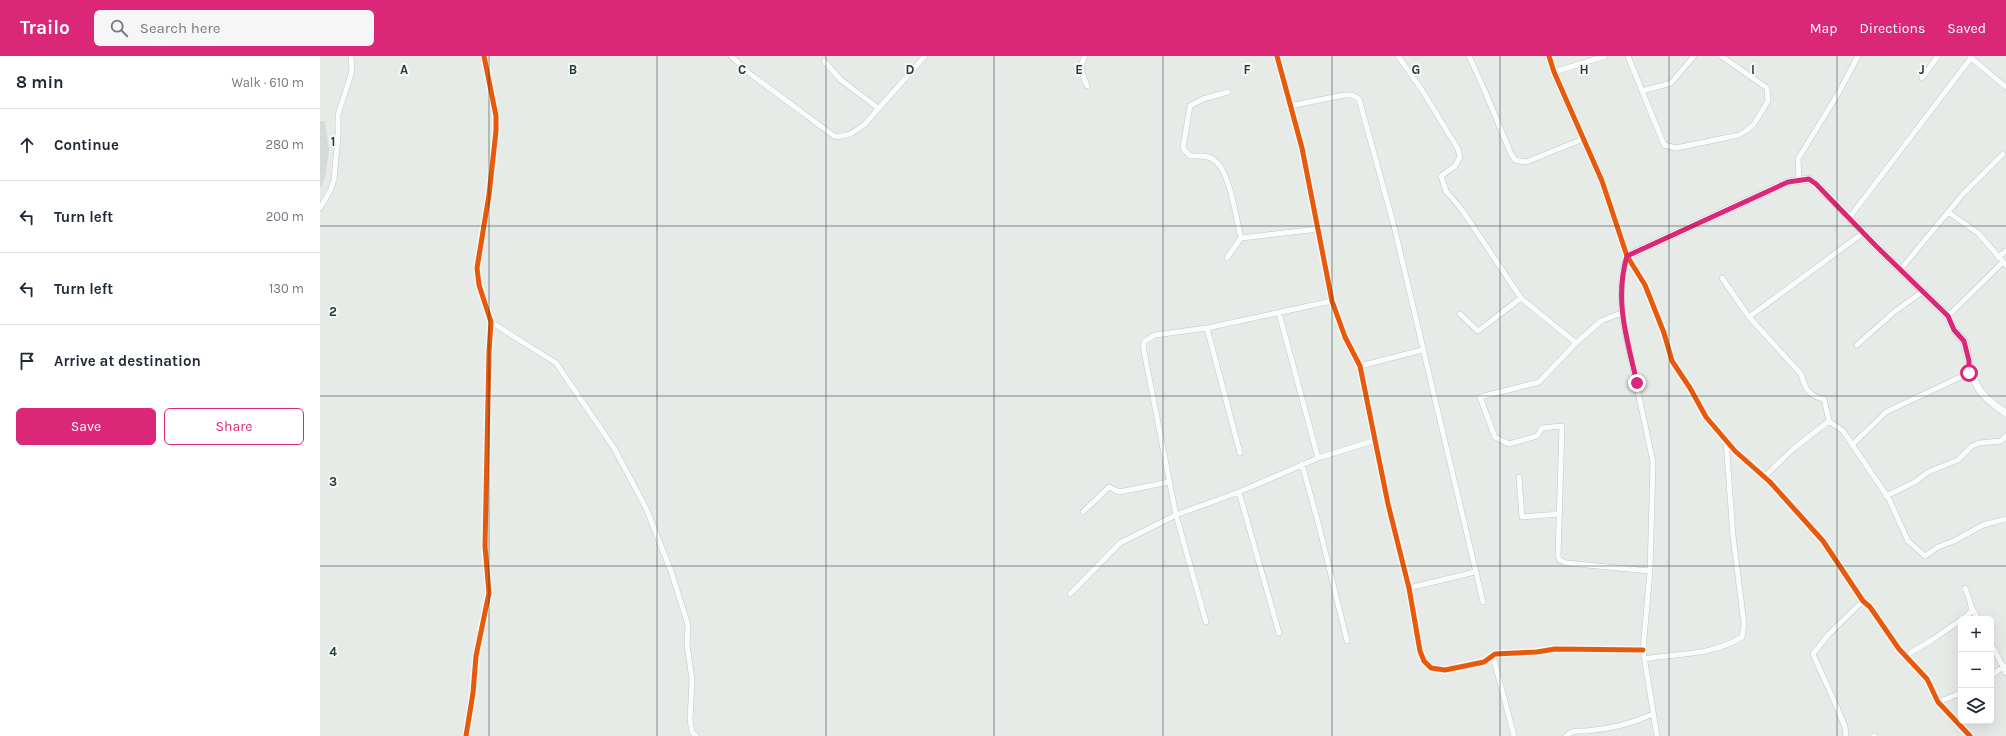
<!DOCTYPE html>
<html lang="en">
<head>
<meta charset="utf-8">
<style>
  body { margin:0; font-family:Karla,sans-serif; background:#f6f6f7; color:#1f2937 }
  .controls { position:absolute; right:12px; bottom:12px; display:grid; overflow:hidden; border-radius:6px; box-shadow:0 4px 16px #0002 }
  .controls button { width:36px; height:36px; display:grid; place-items:center; padding:0; border:0; border-bottom:1px solid #e0e1e3; background:#fff; color:#1f2937; font:20px sans-serif }
  .stop { position:absolute; width:12px; height:12px; margin:-9px; border:3px solid #db2777; border-radius:50%; background:#fff }
  .stop.end { background:#db2777; border-color:#fff; box-shadow:0 1px 4px #0008 }
  .list { margin:0; padding:0; list-style:none }
  h2 { display:flex; justify-content:space-between; align-items:center; height:52px; margin:0; padding:0 16px; font-size:17px }
  h2 small { font-size:13px; font-weight:400; color:#747a83 }
  .list li { display:grid; grid-template-columns:26px 1fr auto; gap:12px; align-items:center; box-sizing:border-box; height:72px; padding:0 16px; border-top:1px solid #e0e1e3 }
  .list b { display:block; font-size:15px; white-space:nowrap }
  .list em { font-size:13px; font-style:normal; color:#747a83 }
  .actions { display:flex; gap:8px; padding:12px 16px }
  .actions a { flex:1; padding:9px 0; border:1px solid #db2777; border-radius:6px; text-align:center; font-size:14px; color:#db2777 }
  .actions .main { background:#db2777; color:#fff }
  .icon { flex:none; width:22px; height:22px; fill:none; stroke:currentColor; stroke-width:2; stroke-linecap:round; stroke-linejoin:round }
  .map { position:relative; flex:none; width:1686px; height:680px; overflow:hidden }
  header { display:flex; align-items:center; gap:24px; box-sizing:border-box; height:56px; padding:0 20px; background:#db2777; color:#fff }
  header strong { font-size:19px }
  nav { display:flex; gap:22px; margin-inline-start:auto; font-size:14px }
  .search { width:280px; height:36px; background:#f6f6f7; display:flex; align-items:center; gap:10px; box-sizing:border-box; padding:0 14px; border-radius:6px; color:#747a83; font-size:15px }
  main { display:flex }
  aside { flex:1; background:#fff }
  .map>svg:first-child { display:block }
  .built { fill:#d4dcd8 }
  .lines { fill:none; stroke-linecap:round; stroke-linejoin:round }
  .street-casing { stroke:#c3c8c5; stroke-width:6 }
  .secondary-casing { stroke:#c1c8c5; stroke-width:8 }
  .street { stroke:#fbfcfc; stroke-width:5 }
  .secondary { stroke:#fbfcfc; stroke-width:7 }
  .cycleway-casing { stroke:#f4f9f6; stroke-width:8 }
  .cycleway { stroke:#e8590c; stroke-width:5 }
  .route { stroke:#db2777; stroke-width:5 }
  .grid { fill:none; stroke:#243d35; stroke-width:1; stroke-opacity:0.55 }
  .grid-label { font-size:13px; text-anchor:middle; font-weight:bold; fill:#243d35; stroke:#f4f9f6; stroke-width:4; stroke-linejoin:round; paint-order:stroke }
</style>
</head>
<body>
<header>
<strong>Trailo</strong>
<div class="search"><svg class="icon" aria-label="search" viewBox="0 0 24 24"><circle cx="10" cy="10" r="6"/><path d="M15 15l6 6"/></svg>Search here</div>
<nav><a>Map</a><a>Directions</a><a>Saved</a></nav>
</header>
<main>
<aside>
<h2>8 min<small>Walk · 610 m</small></h2>
<ul class="list">
<li><svg class="icon" aria-label="ahead" viewBox="0 0 24 24"><path d="M12 20V5M6 11l6-6 6 6"/></svg><div><b>Continue</b></div><em>280 m</em></li>
<li><svg class="icon" aria-label="left" viewBox="0 0 24 24"><path d="M17 20v-9H6M10 6l-5 5 5 5"/></svg><div><b>Turn left</b></div><em>200 m</em></li>
<li><svg class="icon" aria-label="left" viewBox="0 0 24 24"><path d="M17 20v-9H6M10 6l-5 5 5 5"/></svg><div><b>Turn left</b></div><em>130 m</em></li>
<li><svg class="icon" aria-label="arrive" viewBox="0 0 24 24"><path d="M6 21V4h12l-3 4 3 4H6"/></svg><div><b>Arrive at destination</b></div></li>
</ul>
<div class="actions"><a class="main">Save</a><a>Share</a></div>
</aside>
<div class="map">
<svg width="1686" height="680" viewBox="0 0 1686 680">
  <rect width="100%" height="100%" fill="#e6ebe8"/>
  <path class="built" d="M0,65H5L9,94L5,122L0,132Z"/>
  <g class="lines">
    <defs>
      <path id="street" d="M411,0L429,17L514,80C526,82 534,76 544,69L605,0
        M765,0C758,11 763,19 767,30
        M957,0L982,92L1012,245L1025,281L1040,310L1068,448L1089,532L1100,595L1104,605L1111,612L1125,614L1164,606L1175,598L1217,596L1235,593L1323,594
        M1078,0L1102,34L1138,93L1140,101L1135,110L1121,120L1126,135L1142,154L1201,242L1256,287
        M1149,0L1164,33L1191,98L1195,104L1206,106L1263,83
        M1308,0L1344,89L1356,92L1419,79L1427,74L1434,68L1448,45L1447,32L1401,0
        M1650,1L1686,31
        M504,5L521,24L558,52
        M1234,16L1285,0
        M1602,22L1618,0
        M1322,35L1351,27L1374,0
        M908,36L883,43L870,50L863,92L870,100C878,100 888,99 894,104C910,114 916,163 921,182
        M970,50L1024,39H1032L1039,43L1074,170L1163,546
        M1479,123L1478,103L1519,36L1538,0
        M0,152L10,135L14,124L18,80V59L32,15L31,0
        M1628,156L1658,177L1686,209
        M1529,162L1651,2
        M1307,200L1325,229L1344,277L1352,305L1370,332L1386,361L1415,395L1450,426L1503,485L1543,545L1550,551L1579,593L1607,623L1618,646L1650,680
        M1307,200L1302,216L1301,257L1333,406L1330,515L1323,594L1337,680
        M1678,201L1686,195
        M907,202L921,182L998,173
        M1580,214L1643,138L1683,98
        M1402,222L1429,261L1481,318C1485,333 1489,340 1504,343L1509,365L1523,375L1569,443L1588,485L1605,500L1618,491L1634,485L1663,469L1686,463
        M959,257L998,402
        M1301,257L1281,265L1256,287L1219,326L1160,341L1175,381L1189,388L1217,380L1222,372L1242,370L1238,500L1240,504L1246,507L1330,515
        M1140,258L1158,275L1201,242
        M1628,260L1683,206
        M1429,261L1543,177
        M171,266L236,307L294,392L326,452L351,515L368,569L367,588L372,624L370,664L372,676L376,680
        M887,272L920,397
        M1537,289L1574,256L1602,236
        M1040,310L1102,294
        M1532,389L1566,356L1649,317
        M982,408L999,470L1027,585
        M1199,421L1202,461L1240,458
        M1444,421L1473,393L1509,365
        M919,436L959,577
        M1566,440L1595,426L1608,416L1638,404L1652,390L1659,387L1681,385L1686,380
        M763,456L789,431L799,436L849,426
        M1089,532L1155,516
        M750,538L800,487L856,459L919,436L998,402L1056,384
        M1652,552L1658,563
        M1643,563L1651,556C1652,547 1648,540 1645,532
        M886,566L856,459L823,290L825,285L835,279L887,272L1012,245
        M1671,574L1672,572
        M1671,587L1686,617
        M1173,600L1194,680
        M1585,600L1612,584L1641,564
        M1325,603C1359,597 1391,600 1422,581L1424,568L1413,480L1406,384
        M1671,620L1684,610
        M1618,646L1641,637
        M146,680L153,637L156,600L169,537L165,490L169,296L171,266L159,229L157,212L169,139L176,75V60L164,0
        M1246,680C1252,674 1258,675 1266,675C1290,673 1311,668 1333,658
        M1526,680L1525,671L1516,649L1493,598L1509,578L1543,545
        M1553,680H1555"/>
      <path id="secondary" d="M1229,0L1234,16L1282,125L1307,200L1468,126L1489,123L1512,143L1556,190L1628,260L1634,274L1644,285L1649,305V317C1654,321 1655,327 1659,333C1665,343 1677,351 1686,357"/>
    </defs>
    <use href="#street" class="street-casing"/>
    <use href="#secondary" class="secondary-casing"/>
    <use href="#street" class="street"/>
    <use href="#secondary" class="secondary"/>
    <defs>
      <path id="cycleway" d="M957,0L982,92L1012,245L1025,281L1040,310L1068,448L1089,532L1100,595L1104,605L1111,612L1125,614L1164,606L1175,598L1217,596L1235,593L1323,594
        M1229,0L1234,16L1282,125L1307,200L1325,229L1344,277L1352,305L1370,332L1386,361L1415,395L1450,426L1503,485L1543,545L1550,551L1579,593L1607,623L1618,646L1650,680
        M146,680L153,637L156,600L169,537L165,490L169,296L171,266L159,229L157,212L169,139L176,75V60L164,0"/>
    </defs>
    <use href="#cycleway" class="cycleway-casing"/>
    <use href="#cycleway" class="cycleway"/>
  </g>
  <g class="lines">
    <path class="route" d="M1317,327C1307,283 1294,244 1307,200L1468,126L1489,123L1496,128L1556,190L1628,260L1634,274L1644,285L1649,305V317"/>
  </g>
  <path class="grid" d="M169,0V680M337,0V680M506,0V680M674,0V680M843,0V680M1012,0V680M1180,0V680M1349,0V680M1517,0V680M0,170H1686M0,340H1686M0,510H1686"/>
  <g class="grid-label">
    <text x="84" y="18">A</text>
    <text x="253" y="18">B</text>
    <text x="422" y="18">C</text>
    <text x="590" y="18">D</text>
    <text x="759" y="18">E</text>
    <text x="927" y="18">F</text>
    <text x="1096" y="18">G</text>
    <text x="1264" y="18">H</text>
    <text x="1433" y="18">I</text>
    <text x="1602" y="18">J</text>
    <text x="13" y="90">1</text>
    <text x="13" y="260">2</text>
    <text x="13" y="430">3</text>
    <text x="13" y="600">4</text>
  </g>
</svg>
<div class="controls">
<button>+</button>
<button>−</button>
<button><svg class="icon" aria-label="layers" viewBox="0 0 24 24"><path d="M12 4l9 5-9 5-9-5zM3 14l9 5 9-5"/></svg></button>
</div>
<div class="stop" style="left:1649px;top:317px"></div>
<div class="stop end" style="left:1317px;top:327px"></div>
</div>
</main>
</body>
</html>
